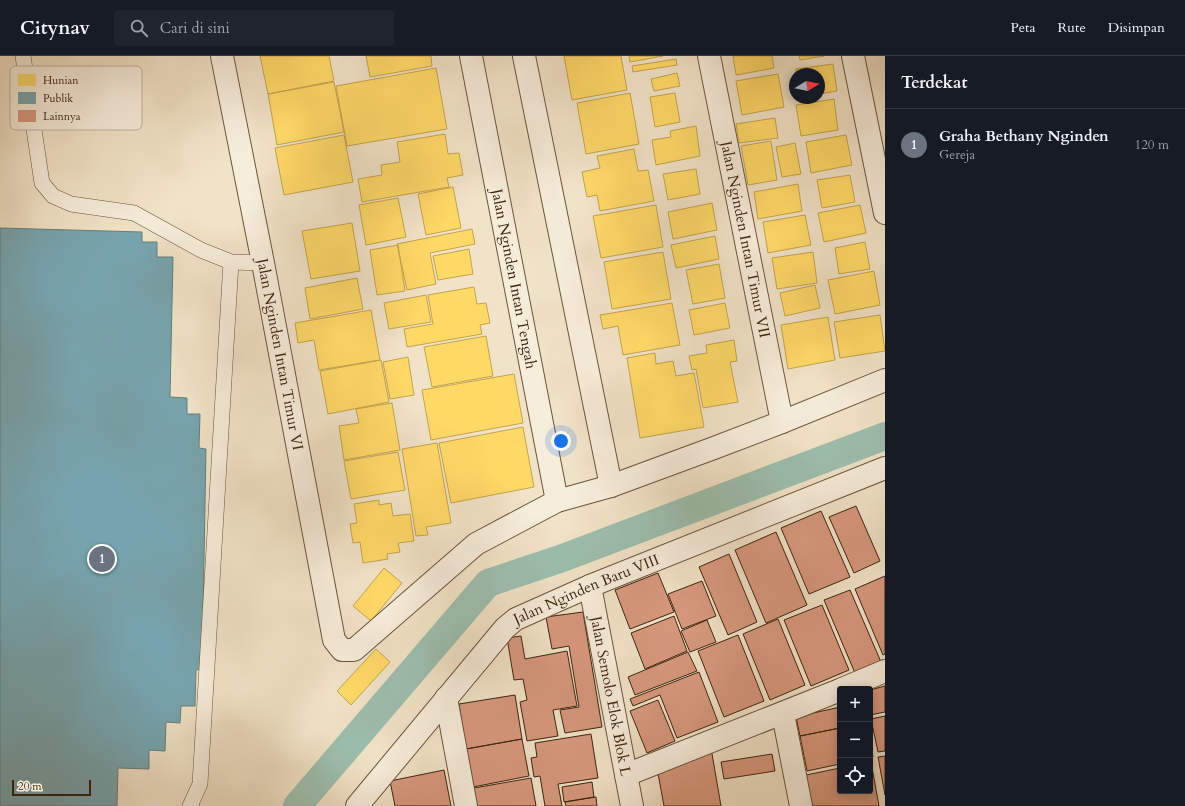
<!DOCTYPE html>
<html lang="id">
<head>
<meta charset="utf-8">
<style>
  body { margin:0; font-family:Cardo,serif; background:#20242c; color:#f1f3f6 }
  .controls { position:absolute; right:12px; bottom:12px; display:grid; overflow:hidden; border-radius:4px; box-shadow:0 2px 10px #0003 }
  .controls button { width:36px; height:36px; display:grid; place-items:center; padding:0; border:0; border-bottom:1px solid #363941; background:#171b24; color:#f1f3f6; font:20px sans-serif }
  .compass { position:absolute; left:789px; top:12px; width:36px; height:36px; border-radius:50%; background:#171b24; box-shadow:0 2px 10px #0003; rotate:80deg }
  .scale { position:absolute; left:12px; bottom:10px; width:79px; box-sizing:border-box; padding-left:4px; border:2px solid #3e250d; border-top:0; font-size:11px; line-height:14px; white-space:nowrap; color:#3e250d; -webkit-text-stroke:3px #f6eddb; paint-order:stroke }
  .you { position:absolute; left:561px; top:385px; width:14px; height:14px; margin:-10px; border:3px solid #fff; border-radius:50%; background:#1a73e8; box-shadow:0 0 0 6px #1a73e833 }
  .badge { display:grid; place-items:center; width:26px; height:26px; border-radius:50%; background:#c59692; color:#fff; font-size:13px; font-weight:700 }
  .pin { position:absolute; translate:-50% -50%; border:2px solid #fff; box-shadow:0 1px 4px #0006 }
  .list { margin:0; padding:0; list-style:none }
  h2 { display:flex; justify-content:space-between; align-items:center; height:52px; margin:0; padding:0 16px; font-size:17px }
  h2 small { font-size:13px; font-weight:400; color:#9ea1a6 }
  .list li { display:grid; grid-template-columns:26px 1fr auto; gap:12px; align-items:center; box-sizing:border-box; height:72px; padding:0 16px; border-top:1px solid #363941 }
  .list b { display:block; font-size:15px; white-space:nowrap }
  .list p { margin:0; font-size:13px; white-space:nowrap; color:#9ea1a6 }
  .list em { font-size:13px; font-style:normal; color:#9ea1a6 }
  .icon { flex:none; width:22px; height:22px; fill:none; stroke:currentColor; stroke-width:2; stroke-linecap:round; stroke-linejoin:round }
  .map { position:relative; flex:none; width:885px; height:750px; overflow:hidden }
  header { display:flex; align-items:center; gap:24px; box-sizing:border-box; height:56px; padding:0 20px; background:#171b24; border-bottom:1px solid #363941 }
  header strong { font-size:19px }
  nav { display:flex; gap:22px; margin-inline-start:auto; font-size:14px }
  .search { width:280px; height:36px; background:#20242c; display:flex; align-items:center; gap:10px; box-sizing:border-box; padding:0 14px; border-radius:4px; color:#9ea1a6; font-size:15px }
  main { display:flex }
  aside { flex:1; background:#171b24 }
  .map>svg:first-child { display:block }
  .homes { fill:#ffd966; stroke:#c5a34b }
  .public { fill:#76a5af; stroke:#657f7e }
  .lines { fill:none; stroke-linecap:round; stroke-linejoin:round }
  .canal { stroke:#9cbfae; stroke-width:28 }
  .building { fill:#d7987c; stroke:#3e250d }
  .service-casing { stroke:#6b543c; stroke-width:16 }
  .minor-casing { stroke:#6b543c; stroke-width:24 }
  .service { stroke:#f6eddb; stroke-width:15 }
  .minor { stroke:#f6eddb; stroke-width:22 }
  .labels { text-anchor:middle; stroke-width:4; stroke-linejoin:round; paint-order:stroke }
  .street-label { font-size:15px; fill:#3e250d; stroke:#f6eddb }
  .key { fill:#f6eddb; stroke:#bfb19d; stroke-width:1 }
  .key-label { font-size:11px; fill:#3e250d }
</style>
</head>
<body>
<header>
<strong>Citynav</strong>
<div class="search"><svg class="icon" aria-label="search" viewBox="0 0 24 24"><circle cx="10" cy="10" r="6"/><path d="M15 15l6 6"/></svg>Cari di sini</div>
<nav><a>Peta</a><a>Rute</a><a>Disimpan</a></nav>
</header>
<main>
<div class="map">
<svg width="885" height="750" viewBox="0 0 885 750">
  <rect width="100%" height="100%" fill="#f1e3c7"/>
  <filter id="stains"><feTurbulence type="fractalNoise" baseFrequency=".005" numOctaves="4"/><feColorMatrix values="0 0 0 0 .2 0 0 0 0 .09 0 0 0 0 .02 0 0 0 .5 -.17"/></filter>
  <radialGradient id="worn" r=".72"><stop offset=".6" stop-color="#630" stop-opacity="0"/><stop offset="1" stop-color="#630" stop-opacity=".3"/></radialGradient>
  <path class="homes" d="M260,0H329L334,25L268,38Z
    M366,0H431L432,10L370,21Z
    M564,0H621L627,34L572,44Z
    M629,0H663L630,6Z
    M733,0H772L774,12L736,19Z
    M799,0H824L800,4Z
    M676,3L677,9L633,16L632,10Z
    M833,8L837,35L819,38V18H796V13Z
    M436,12L447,73L347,90L336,30Z
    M677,17L680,30L654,35L651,23Z
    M778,18L784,51L742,59L736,25Z
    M334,26L344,76L277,89L268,38Z
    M630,37L639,88L586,98L577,47Z
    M675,37L680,66L655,71L650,41Z
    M834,43L838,74L801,80L796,49Z
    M775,62L778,82L739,87L736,68Z
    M696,70L700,100L656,109L652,84L671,81L670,75Z
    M445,78L448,98L459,97L463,119L447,122L449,131L362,146L358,123L382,119L381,109L400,106L397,86Z
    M344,79L353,126L284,139L275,92Z
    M846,79L852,109L811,117L806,86Z
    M771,85L777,124L748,129L741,90Z
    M795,87L801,118L782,121L776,91Z
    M634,93L638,115L648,114L654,145L600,155L597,139L587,141L582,116L600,112L597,100Z
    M696,113L700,138L668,144L663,118Z
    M850,119L855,146L822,152L817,124Z
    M798,128L802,155L758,163L754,136Z
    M453,131L461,172L426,179L418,138Z
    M398,142L406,181L366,189L359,149Z
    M712,147L717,174L673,183L668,156Z
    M656,149L663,191L601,202L593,160Z
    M860,149L866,177L824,186L818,157Z
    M805,159L811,189L768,197L763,166Z
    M352,167L360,215L311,223L302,175Z
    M472,173L475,188L430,197L436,228L407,234L397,188Z
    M715,180L719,203L676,212L671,189Z
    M865,186L870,213L839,218L835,192Z
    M398,189L405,235L377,239L370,194Z
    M469,193L473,218L438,224L433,200Z
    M663,196L671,243L612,253L604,206Z
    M813,196L817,227L777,233L772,202Z
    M719,208L725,242L693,248L686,214Z
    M874,215L880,249L835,258L828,224Z
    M357,222L363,253L310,263L305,232Z
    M815,229L820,252L785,260L780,237Z
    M474,231L477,248L486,247L490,267L480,269L482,278L407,291L404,273L433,268L428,239Z
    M426,239L431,266L389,273L384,247Z
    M672,247L680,289L623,299L618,270L603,273L600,259Z
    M725,247L730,272L694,279L689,254Z
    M371,254L380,304L319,314L314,284L298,287L295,267Z
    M880,259L885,295L840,302L834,266Z
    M828,261L835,304L788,313L781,269Z
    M486,280L493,320L432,331L424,291Z
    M734,284L737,305L730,306L738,346L703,352L696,313L692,314L689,300L707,297L706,289Z
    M655,297L656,308L673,305L676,320L694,317L704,371L640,382L627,302Z
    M408,301L414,339L390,343L383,306Z
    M381,304L389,346L328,358L320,315Z
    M514,318L523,367L431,384L422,334Z
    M392,347L400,394L344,404L339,370L359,367L356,353Z
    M523,371L534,431L451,447L439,387Z
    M437,387L451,467L426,471L428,479L416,480L402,393Z
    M398,396L405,434L351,443L344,405Z
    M379,444V449L391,447L393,460L410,458L414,485L398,487L400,496L387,498L388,503L363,507L360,486L353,487L350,468L357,467L354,448Z
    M384,512L402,527L371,565L353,550Z
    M376,593L390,606L351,649L337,635Z"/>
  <path class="public" d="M0,172L142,176V186H157V201H173L170,341L187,342V358H200L199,392L206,393L202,613L196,614L195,650H181L180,667L166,666L165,695L149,694V713L118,712L117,750H0Z"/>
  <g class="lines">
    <path class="canal" d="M297,750L488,527L560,503L885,380"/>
  </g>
  <path class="building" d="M856,450L880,505L854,517L829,461Z
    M821,455L850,521L809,538L781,472Z
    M776,476L807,549L766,567L735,494Z
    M729,498L757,566L728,579L699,511Z
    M658,517L674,556L630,573L615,534Z
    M885,520V598L883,599L855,533Z
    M702,525L716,560L682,573L668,538Z
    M850,534L881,606L855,617L824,544Z
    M822,549L849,614L811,630L784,564Z
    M583,556L602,671L565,677L560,654L579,651L569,590L552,593L546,561Z
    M674,560L687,595L645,613L631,577Z
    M778,563L805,629L770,644L743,578Z
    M707,564L716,586L690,596L681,575Z
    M738,579L764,645L724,661L698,595Z
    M521,580L525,603L567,595L577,650L553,654L558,680L527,685L520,646L527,644L523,623L514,624L507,582Z
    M688,596L697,615L635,639L628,621Z
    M699,616L718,666L677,682L660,639L633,650L630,643Z
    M885,630V656L870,659V634Z
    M515,639L522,683L466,693L459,648Z
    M658,644L675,685L647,697L630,655Z
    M840,651V672L800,680L796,661Z
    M885,660V695L878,696L871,663Z
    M840,672V708L807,715L800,680Z
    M591,678L598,722L558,728L562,750H545L540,720L534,721L531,702L537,701L535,687Z
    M522,683L529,720L473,731L466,693Z
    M870,689L873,701H870Z
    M711,692L721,750H664L657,712Z
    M772,698L775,715L724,723L721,706Z
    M885,700V739L878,701Z
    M871,706L879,750H812L806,719L840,712V735H870Z
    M444,714L451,750H395L390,725Z
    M531,722L536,750H477L474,732Z
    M592,726L594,741L564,746L562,731Z
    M596,741L597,750H566L565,746Z"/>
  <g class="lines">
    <defs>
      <path id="service" d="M23,0L42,127L53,140L71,148L134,157L201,194L231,206L263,207
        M190,750L200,728L231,206"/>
      <g id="minor">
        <path id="s1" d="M222,0L263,207L334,584L342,594H354L476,488L557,445L611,430L714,392L782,366L885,324"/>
        <path id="s2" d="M471,0L557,445"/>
        <path d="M524,0L611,430"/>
        <path id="s3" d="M709,0L782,366"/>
        <path d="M853,0L885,157"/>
        <path id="s4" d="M590,530L632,750"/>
        <path d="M842,633L885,615"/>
        <path d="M446,642L466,750"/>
        <path d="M783,658L801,750"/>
        <path d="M626,719L840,634"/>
        <path id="s5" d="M357,750L505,572L516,563L590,530L885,412"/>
      </g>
    </defs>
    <use href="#service" class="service-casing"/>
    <use href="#minor" class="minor-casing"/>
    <use href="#service" class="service"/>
    <use href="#minor" class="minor"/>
  </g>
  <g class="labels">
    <g class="street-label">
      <text dy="5" stroke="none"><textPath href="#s3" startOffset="187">Jalan Nginden Intan Timur VII</textPath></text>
      <text dy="5" stroke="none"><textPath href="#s2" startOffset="227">Jalan Nginden Intan Tengah</textPath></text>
      <text dy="5" stroke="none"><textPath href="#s1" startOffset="304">Jalan Nginden Intan Timur VI</textPath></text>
      <text dy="5" stroke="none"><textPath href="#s5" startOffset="322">Jalan Nginden Baru VIII</textPath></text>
      <text dy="5" stroke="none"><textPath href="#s4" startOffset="112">Jalan Semolo Elok Blok L</textPath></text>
    </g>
  </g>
  <rect x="10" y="10" width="132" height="64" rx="6" class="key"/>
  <rect x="18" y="18" width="18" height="12" fill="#ffd966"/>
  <rect x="18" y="36" width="18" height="12" fill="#76a5af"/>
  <rect x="18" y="54" width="18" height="12" fill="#d7987c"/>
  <g class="key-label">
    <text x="43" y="28">Hunian</text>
    <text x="43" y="46">Publik</text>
    <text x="43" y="64">Lainnya</text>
  </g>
  <rect width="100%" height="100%" filter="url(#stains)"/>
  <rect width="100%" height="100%" fill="url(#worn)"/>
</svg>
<div class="controls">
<button>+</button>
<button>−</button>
<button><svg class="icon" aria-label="locate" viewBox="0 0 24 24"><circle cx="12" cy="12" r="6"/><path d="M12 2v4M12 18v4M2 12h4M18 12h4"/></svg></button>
</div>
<svg class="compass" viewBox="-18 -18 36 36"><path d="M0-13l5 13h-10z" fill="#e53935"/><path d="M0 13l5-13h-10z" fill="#9ea1a6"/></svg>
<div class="scale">20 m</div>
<div class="you"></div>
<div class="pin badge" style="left:102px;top:503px;background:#6b7280">1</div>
</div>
<aside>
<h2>Terdekat<small></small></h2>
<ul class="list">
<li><span class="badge" style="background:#6b7280">1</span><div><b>Graha Bethany Nginden</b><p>Gereja</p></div><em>120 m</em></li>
</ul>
</aside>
</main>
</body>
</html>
